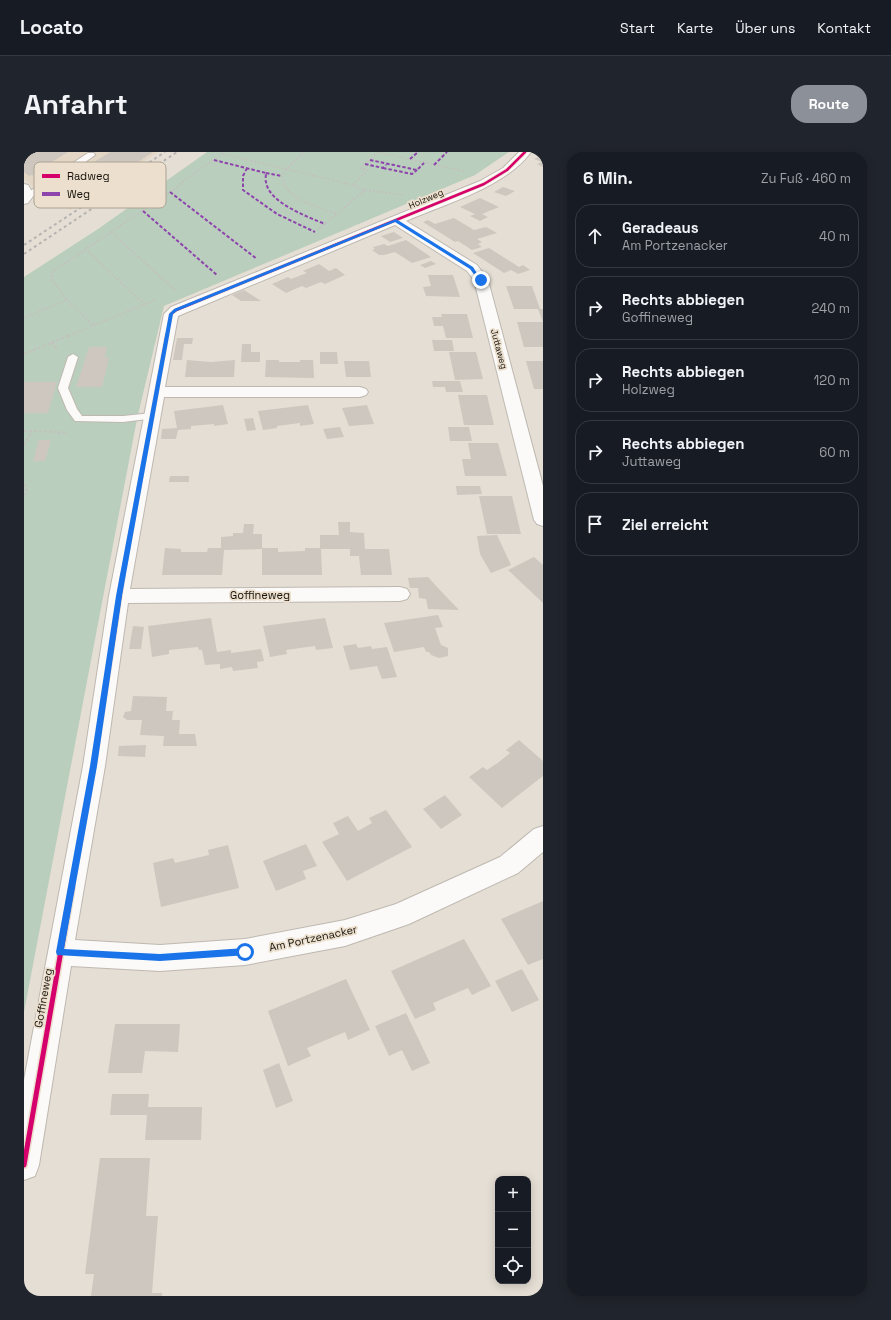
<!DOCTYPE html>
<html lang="de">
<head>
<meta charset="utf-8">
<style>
  body { margin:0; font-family:"Space Grotesk",sans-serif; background:#20242c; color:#f1f3f6 }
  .controls { position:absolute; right:12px; bottom:12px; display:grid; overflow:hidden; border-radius:8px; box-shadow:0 2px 10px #0003 }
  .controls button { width:36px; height:36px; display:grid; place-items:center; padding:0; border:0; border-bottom:1px solid #363941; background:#171b24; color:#f1f3f6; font:20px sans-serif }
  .stop { position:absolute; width:12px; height:12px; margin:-9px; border:3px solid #1a73e8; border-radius:50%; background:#fff }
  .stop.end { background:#1a73e8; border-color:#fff; box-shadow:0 1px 4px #0008 }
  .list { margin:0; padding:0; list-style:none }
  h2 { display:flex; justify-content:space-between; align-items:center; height:52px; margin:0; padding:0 16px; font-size:17px }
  h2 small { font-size:13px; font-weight:400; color:#9ea1a6 }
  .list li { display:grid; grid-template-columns:26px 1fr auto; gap:12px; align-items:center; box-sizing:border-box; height:64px; margin:0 8px 8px; padding:0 8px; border:1px solid #363941; border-radius:16px }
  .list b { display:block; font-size:15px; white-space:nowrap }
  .list p { margin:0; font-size:13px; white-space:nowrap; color:#9ea1a6 }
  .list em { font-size:13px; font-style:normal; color:#9ea1a6 }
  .icon { flex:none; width:22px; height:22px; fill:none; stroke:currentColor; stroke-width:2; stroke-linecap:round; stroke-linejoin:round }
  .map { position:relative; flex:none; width:519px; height:1144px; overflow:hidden; border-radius:16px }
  header { display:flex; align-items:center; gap:24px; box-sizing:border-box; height:56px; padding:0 20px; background:#171b24; border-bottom:1px solid #363941 }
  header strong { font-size:19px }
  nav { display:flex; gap:22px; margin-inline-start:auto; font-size:14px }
  .intro { display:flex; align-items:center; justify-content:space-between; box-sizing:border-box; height:96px; padding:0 24px }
  h1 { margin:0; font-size:28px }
  .button { padding:10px 18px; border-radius:16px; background:#8c9099; color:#fff; font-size:14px; font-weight:700 }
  main { display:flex; gap:24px; padding:0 24px }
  aside { flex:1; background:#171b24; border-radius:16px; box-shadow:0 2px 10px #0003 }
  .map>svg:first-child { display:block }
  .built { fill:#e3d6c4 }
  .green { fill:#bacebd }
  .building { fill:#cec7bf }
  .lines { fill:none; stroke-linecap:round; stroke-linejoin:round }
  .service-casing { stroke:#beb8b0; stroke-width:2 }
  .minor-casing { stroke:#beb8b0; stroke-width:2 }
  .path-far1 { stroke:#c3c0bd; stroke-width:1.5; stroke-dasharray:2 2; stroke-linecap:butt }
  .path { stroke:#c3c0bd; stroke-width:2; stroke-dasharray:2.5 2.5; stroke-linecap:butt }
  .service { fill:#fbfaf9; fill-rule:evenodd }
  .minor { fill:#fbfaf9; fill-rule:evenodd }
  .rail { stroke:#b6b4b2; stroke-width:2; stroke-dasharray:3 3; stroke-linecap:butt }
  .quiet { stroke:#8e44ad; stroke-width:2; stroke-dasharray:3.5 2; stroke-linecap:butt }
  .cycleway-far3-casing { stroke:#ecdfcd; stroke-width:4 }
  .cycleway-far2-casing { stroke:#ecdfcd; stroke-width:5 }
  .cycleway-far1-casing { stroke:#ecdfcd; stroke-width:6 }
  .cycleway-casing { stroke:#ecdfcd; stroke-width:8 }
  .cycleway-far3 { stroke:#d6006c; stroke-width:2.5 }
  .cycleway-far2 { stroke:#d6006c; stroke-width:3 }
  .cycleway-far1 { stroke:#d6006c; stroke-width:4 }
  .cycleway { stroke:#d6006c; stroke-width:5 }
  .route { fill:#1a73e8 }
  .labels { text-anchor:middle; stroke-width:3.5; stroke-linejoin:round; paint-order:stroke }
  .far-street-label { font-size:9px; fill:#16120b; stroke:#ecdfcd }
  .street-label { font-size:11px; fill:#16120b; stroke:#ecdfcd }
  .key { fill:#ecdfcd; stroke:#aca293; stroke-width:1 }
  .key-label { font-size:11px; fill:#16120b }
</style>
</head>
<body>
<header>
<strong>Locato</strong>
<nav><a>Start</a><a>Karte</a><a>Über uns</a><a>Kontakt</a></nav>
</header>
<div class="intro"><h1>Anfahrt</h1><a class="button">Route</a></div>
<main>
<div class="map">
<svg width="519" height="1144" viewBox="0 0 519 1144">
  <rect width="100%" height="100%" fill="#e5ded4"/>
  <path class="built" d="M0,0H134L46,58L9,35L0,27Z"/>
  <path class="green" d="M183,0H485L451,23L140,154L113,267L0,860V125L74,77Z"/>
  <path class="building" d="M0,0H44L23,13L39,17L23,27L7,23L5,24L0,20Z
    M86,0H129L65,43L32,34Z
    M519,3V15L513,12L518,10L510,7Z
    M479,35L491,39L482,44L470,40Z
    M456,46L475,55L458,62L464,65L456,69L446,64L451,62L436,55Z
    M430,66L450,78L462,75L473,81L453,87L458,90L454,92L458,95L448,98L434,89L431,90L399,70L404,68L411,72Z
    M370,80L379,86L366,90L357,84Z
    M382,88L407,105L388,111L371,100L360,103H355L348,98L351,97L349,95L360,92L364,94Z
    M465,96L495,115L499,113L506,118L494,122L487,118L480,121L449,101Z
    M407,109L412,112L401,116L396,113Z
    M295,112L305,119L312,116L321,123L301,132L297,130L282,136L278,134L262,141L248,132L264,125L267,127L283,121L279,119Z
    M404,123H429L436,145L402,144L399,135L407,134Z
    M482,134H508L516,157H519V170L514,157H490Z
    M220,138L237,149H217L208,143Z
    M417,162H443L449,186H422L419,174H410L408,165H418Z
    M493,170H519V195H500Z
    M153,186H169L168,192H160L158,208H149Z
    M408,188H428L430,199H410Z
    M218,192H227V200H236V210H217Z
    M65,195H83L81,205L85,206L78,235H52Z
    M296,200H313L314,212H296Z
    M425,200H452L459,227L431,228Z
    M163,208L187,210L211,208L210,225H161Z
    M242,208H255V210H276V208H289L290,226L241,225Z
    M320,209H345L347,225H322Z
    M502,209H519V237H510Z
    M408,229H436L439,240H422L421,235H409Z
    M0,230H33L24,261H0Z
    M434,243H463L470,273H440Z
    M199,253L204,272L190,274V272L167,274V277L154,278L152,287H137L138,277L153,276L150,259Z
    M284,253L290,272L276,274V271L253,274V276L239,278L234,259Z
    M343,253L350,272L325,274L318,256Z
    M229,266L232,278L223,279L220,267Z
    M316,275L320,285L303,287L299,277Z
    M424,275H445L448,289H426Z
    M15,288H27L21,309H9Z
    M444,291H474L483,324H441L438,307H447Z
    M146,324H165V330H145Z
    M432,334H456L458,342L433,343Z
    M455,344H488L497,382H463Z
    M314,370H326V380L340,381L341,397H365L368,423H337L335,404H326V397H297L298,423H238V397L200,398L198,423H138L141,396L157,397V400H183L184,396H197V385L209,384V381H219L220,372H230L229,382H238V396H254V400L281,399V396H296V383H315Z
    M473,383L487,413L467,421L456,402L453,384Z
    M510,405L519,413V451L484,418Z
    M404,425L414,436L435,458L404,457L402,447L395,446L394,436H386L384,426Z
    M414,463L419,475L411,476L417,493L424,496V504L415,506L407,503L405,500H402L400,495L370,500L360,471Z
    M187,466L193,500L207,498V501L237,497L240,509L233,510L234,516L209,519L208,515L196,517V512L181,513L178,498H175L174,495L145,498V502L128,505L124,474Z
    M301,466L309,496L292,498L291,494L276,496L262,498L263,502L246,505L239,474Z
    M109,474L120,475L117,497H105Z
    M332,492L334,496L347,494L348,497L363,495L373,525L358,527L353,514L326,518L319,494Z
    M109,544L143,545L142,559H149L148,568H156L155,582H171L173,594H139L140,584L116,583L118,568H103L99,565L101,560L107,559Z
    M495,588L519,609V624L478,656L445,625L459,615L463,618L475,610L486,601L482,598Z
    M122,593L121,605L94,604L95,594Z
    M421,643L438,663L417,677L399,657Z
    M362,658L388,695L323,729L298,690L315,682L309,671L324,664L334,679L348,671L345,666Z
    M282,692L293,714L279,719L282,727L252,739L239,709Z
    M204,693L215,736L137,755L129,711L149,706L151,711L185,703L184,698Z
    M519,749V807L504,813L477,767Z
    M440,787L467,834L448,843L444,836L409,851L412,858L391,867L367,819Z
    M498,817L515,848L488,860L471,829Z
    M322,827L346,878L324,888L321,880L283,896L287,904L264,914L244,859Z
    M382,861L406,911L388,919L378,898L365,904L351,874Z
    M91,872H156L154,900L121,899L118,921H84Z
    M255,911L269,949L252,956L239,918Z
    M88,942H125L124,955H178L177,988H121L123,963H86Z
    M76,1006H126L122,1064H134L128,1141H138V1144H67L70,1122H61Z"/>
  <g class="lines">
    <defs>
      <path id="service" d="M64,1H70L71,3L29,33L7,45H4L0,43Z
        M49,202L54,205L44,236L53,257L58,264H99L128,261L133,264L132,266L99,270L51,269L43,258L34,236L44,205Z"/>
      <path id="minor" d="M495,0H507C482,35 421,52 382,69L453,113L464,128L519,334V374L513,372L510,368L450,128L443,119L371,73L154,164L141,235H336L342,237L344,240L342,243L336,245H140L106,437L376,435L383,437L386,442L383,447L376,449L104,451L81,614L51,788L136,793L221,787L321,768L372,752L476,705L510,677L519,674V700L494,721L385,772L321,794L221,813L136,819L47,814L15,1013L11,1024L0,1028V928L59,614L85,444L140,162L147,155L456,29L479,16Z
        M0,32L4,33L10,43L4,51L0,52Z"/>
    </defs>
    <use href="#service" class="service-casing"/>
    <use href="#minor" class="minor-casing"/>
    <path class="path-far1" d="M279,0L258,22C258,48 294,54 313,62L293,78
      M352,0L440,19
      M199,2L329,33L341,38L313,62
      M329,33L344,18L336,16L353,1
      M341,38L380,43
      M87,80L151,138
      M61,97L121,153
      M43,148L27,126L28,120L152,36L162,27L201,0
      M0,166L43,148L69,173
      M44,184L131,148"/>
    <path class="path" d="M27,191L34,197
      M0,202L46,183
      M0,279L36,280
      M34,281L44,280
      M0,293L8,280
      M0,332L3,339L0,345"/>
    <use href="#service" class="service"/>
    <use href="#minor" class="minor"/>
    <path class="rail" d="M0,93L141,0
      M0,102L153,0"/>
    <path class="quiet" d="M386,7L394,0
      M190,8L242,21C242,24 241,28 242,30C245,51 284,65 301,72
      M346,8L393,18L400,11
      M341,12L359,16L362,13
      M410,13L423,0
      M223,16L219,24V38L253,62L291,80
      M359,16L388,22L393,18
      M242,21L258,24
      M146,40L233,107
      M119,59L193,123"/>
    <defs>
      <path id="cycleway-far3" d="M143,184L147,162L152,158L460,32L483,18L501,0"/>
      <path id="cycleway-far2" d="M99,423L143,183"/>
      <path id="cycleway-far1" d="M48,736L70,614L99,422"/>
      <path id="cycleway" d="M0,1013L48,735"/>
    </defs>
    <use href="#cycleway-far3" class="cycleway-far3-casing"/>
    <use href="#cycleway-far2" class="cycleway-far2-casing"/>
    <use href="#cycleway-far1" class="cycleway-far1-casing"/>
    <use href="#cycleway" class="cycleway-casing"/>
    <use href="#cycleway-far3" class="cycleway-far3"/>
    <use href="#cycleway-far2" class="cycleway-far2"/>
    <use href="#cycleway-far1" class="cycleway-far1"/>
    <use href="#cycleway" class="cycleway"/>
  </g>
  <path class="route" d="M372,67L449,115L458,129H455L446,117L371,70L153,159L149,162L98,444L73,614L40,797L136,802L221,796L224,797V803L136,809L33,803L32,800L66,614L92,444L145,162L150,157Z"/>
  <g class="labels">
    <g class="far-street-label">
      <text transform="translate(402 47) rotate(-23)" y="3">Holzweg</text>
      <text transform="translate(475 197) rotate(75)" y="3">Juttaweg</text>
    </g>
    <g class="street-label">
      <text x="236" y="447">Goffineweg</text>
      <text transform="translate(289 786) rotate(-12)" y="4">Am Portzenacker</text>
      <text transform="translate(19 846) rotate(-80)" y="4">Goffineweg</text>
    </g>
  </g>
  <rect x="10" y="10" width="132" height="46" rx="6" class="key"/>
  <rect x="18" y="22" width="18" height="4" fill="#d6006c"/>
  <rect x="18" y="40" width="18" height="4" fill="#8e44ad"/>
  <g class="key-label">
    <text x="43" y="28">Radweg</text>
    <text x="43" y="46">Weg</text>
  </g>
</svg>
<div class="controls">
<button>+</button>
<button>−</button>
<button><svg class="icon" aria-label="locate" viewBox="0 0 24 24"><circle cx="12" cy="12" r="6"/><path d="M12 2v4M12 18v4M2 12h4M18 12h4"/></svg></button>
</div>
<div class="stop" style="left:221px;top:800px"></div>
<div class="stop end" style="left:457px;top:128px"></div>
</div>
<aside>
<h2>6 Min.<small>Zu Fuß · 460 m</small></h2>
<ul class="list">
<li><svg class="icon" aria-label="ahead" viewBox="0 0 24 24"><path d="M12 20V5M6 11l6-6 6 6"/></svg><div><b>Geradeaus</b><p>Am Portzenacker</p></div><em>40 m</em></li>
<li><svg class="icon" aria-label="right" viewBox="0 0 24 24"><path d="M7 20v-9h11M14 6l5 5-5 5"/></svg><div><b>Rechts abbiegen</b><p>Goffineweg</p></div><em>240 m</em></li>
<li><svg class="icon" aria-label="right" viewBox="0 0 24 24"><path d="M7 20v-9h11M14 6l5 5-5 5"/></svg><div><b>Rechts abbiegen</b><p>Holzweg</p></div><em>120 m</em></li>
<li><svg class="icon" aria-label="right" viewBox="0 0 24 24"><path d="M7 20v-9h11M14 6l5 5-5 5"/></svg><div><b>Rechts abbiegen</b><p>Juttaweg</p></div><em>60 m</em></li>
<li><svg class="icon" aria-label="arrive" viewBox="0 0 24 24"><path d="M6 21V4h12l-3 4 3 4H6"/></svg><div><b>Ziel erreicht</b></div></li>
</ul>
</aside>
</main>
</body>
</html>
